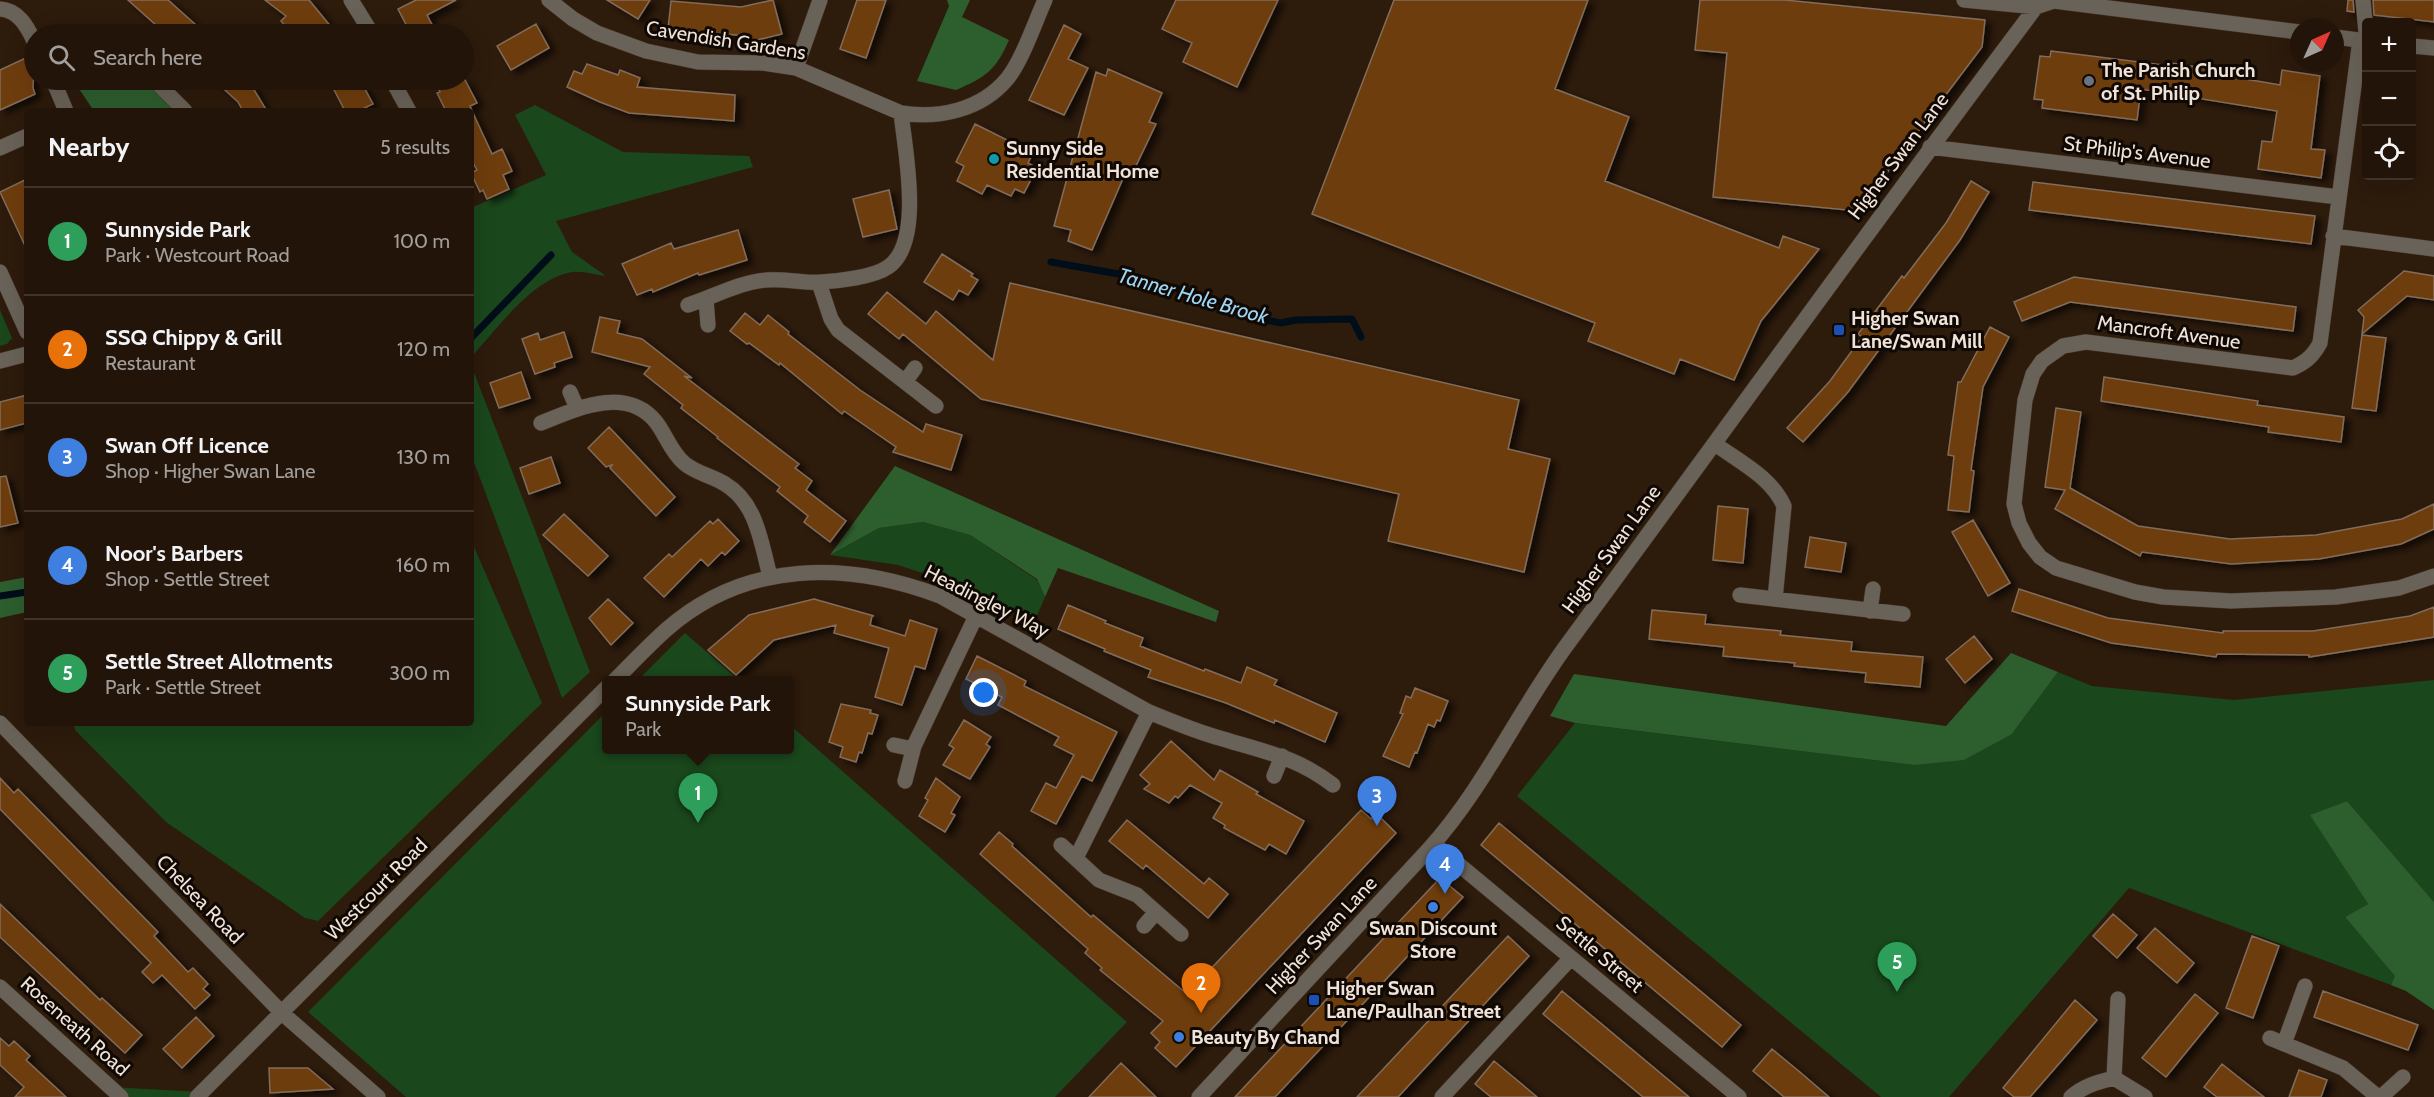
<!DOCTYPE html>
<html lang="en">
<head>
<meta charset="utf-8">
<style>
  body { margin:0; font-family:Cabin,sans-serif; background:#2e2117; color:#f1f3f6 }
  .controls { position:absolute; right:18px; top:18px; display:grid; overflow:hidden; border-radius:6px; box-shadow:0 6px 24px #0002 }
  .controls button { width:54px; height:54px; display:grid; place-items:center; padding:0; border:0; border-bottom:2px solid #3f332a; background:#221409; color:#f1f3f6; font:30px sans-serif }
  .compass { position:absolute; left:2290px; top:18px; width:54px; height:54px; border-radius:50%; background:#221409; box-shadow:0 6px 24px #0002; rotate:45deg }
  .you { position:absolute; left:984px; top:693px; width:21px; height:21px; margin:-15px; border:4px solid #fff; border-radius:50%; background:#1a73e8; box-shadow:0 0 0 9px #1a73e833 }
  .badge { display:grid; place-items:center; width:39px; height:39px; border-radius:50%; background:#db99f5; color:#fff; font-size:20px; font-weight:700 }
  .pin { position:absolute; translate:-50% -50px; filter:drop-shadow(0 2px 3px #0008) }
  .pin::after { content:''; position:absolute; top:32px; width:21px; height:18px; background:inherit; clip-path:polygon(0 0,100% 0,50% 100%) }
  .popup { position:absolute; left:602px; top:676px; width:192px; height:78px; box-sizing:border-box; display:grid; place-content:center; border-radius:6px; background:#221409; filter:drop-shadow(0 2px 4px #0005); font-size:20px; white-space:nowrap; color:#a29e9c }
  .popup b { font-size:22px; color:#f1f3f6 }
  .popup::after { content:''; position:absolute; left:50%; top:100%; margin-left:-12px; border:12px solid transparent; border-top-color:#221409 }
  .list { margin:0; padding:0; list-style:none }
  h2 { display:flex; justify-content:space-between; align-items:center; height:78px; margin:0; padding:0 24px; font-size:26px }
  h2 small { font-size:20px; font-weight:400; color:#a29e9c }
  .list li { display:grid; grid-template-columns:39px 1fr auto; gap:18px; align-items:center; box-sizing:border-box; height:108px; padding:0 24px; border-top:2px solid #3f332a }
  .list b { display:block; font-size:22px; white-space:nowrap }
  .list p { margin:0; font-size:20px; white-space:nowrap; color:#a29e9c }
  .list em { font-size:20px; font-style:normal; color:#a29e9c }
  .icon { flex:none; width:33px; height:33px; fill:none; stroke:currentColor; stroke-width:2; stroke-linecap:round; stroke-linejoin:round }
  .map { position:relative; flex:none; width:2434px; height:1097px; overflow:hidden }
  .search { position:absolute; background:#221409; box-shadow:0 6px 24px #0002; left:24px; top:24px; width:450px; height:66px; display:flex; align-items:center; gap:15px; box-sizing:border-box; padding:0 21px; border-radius:33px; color:#a29e9c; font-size:22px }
  .panel { position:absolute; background:#221409; box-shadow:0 6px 24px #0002; left:24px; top:108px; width:450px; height:618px; border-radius:6px }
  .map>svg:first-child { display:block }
  .green { fill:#1a471c }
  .forest { fill:#2d5e2e }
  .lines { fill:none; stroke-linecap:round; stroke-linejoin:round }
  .stream { stroke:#000e19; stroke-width:7 }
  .building { fill:#6e3c07; stroke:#826c5c; stroke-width:1.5; filter:url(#shadow) }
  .minor-casing { stroke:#483729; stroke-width:16 }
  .minor { stroke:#696258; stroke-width:15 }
  .worship-dot { fill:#6b7280; stroke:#0f0803; stroke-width:2 }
  .culture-dot { fill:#0f9aa8; stroke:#0f0803; stroke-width:2 }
  .transit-dot { fill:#1a4fb4; stroke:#0f0803; stroke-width:2 }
  .shop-dot { fill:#3f7fe0; stroke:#0f0803; stroke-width:2 }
  .labels { text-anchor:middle; stroke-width:6; stroke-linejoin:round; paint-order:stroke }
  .street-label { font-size:20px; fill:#efe2d9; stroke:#0f0803 }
  .poi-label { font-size:20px; font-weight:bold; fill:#efe2d9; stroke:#0f0803; text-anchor:start }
  .water-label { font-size:21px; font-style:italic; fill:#9cd5f5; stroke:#0f0803 }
</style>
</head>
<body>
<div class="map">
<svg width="2434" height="1097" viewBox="0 0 2434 1097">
  <defs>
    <filter id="shadow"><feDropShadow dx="6" dy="4" stdDeviation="3" flood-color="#0009"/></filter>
  </defs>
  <rect width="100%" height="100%" fill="#2d1b0c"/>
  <path class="green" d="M535,105L623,152L749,156L753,167L556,221L572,252L606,276C596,275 583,271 573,272C534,277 497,329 471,357V208L546,175L515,115Z
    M0,310L12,338L7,344L0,346Z
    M471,365L590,672L562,698L471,454Z
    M923,522L970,535L1037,580L1045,597L1033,625L956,584L898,565L830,555L879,528Z
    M471,540L542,703L318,921L305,918L166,822L75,730L74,723H471Z
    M685,633L739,680H638Z
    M2058,672L2092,686L2234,700L2434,680V902L2347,801L2311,815L2368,904L2345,917L2396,976L2391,985L2129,888L1949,1097H1881L1517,796L1575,723L1914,765L2012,734Z
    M606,712V750H789L790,725L1127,1022L1055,1097H406L308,1012Z
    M110,1087L202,1092L197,1097H110Z"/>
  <path class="forest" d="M947,0H970L962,17L1009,40C996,70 986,77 956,90L917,81L949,6Z
    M73,80H143L176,111H94Z
    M895,466L1219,611L1216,622L1058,568L1045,597L1037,579L970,535L923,522L879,528L830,555Z
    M27,577V612L0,618V582Z
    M2011,653L2058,672L2012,734L1964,760L1914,765L1575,723L1550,716L1574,674L1946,726Z
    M2347,801L2434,902V1010L2406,991L2391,985L2395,976L2345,917L2368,904L2310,815Z"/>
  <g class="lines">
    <path class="stream" d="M1051,262L1141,278L1241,308L1266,320L1281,323L1296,320L1352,319L1361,337
      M471,338L551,255
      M0,596L27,592"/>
  </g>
  <path class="building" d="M128,0H168L206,34H166Z
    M265,0H309L337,34H284L287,28L281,21L286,16Z
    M416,0H456L427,15L437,34H411L398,9Z
    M607,0H650L638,19Z
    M773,0L782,34L749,42L747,36L668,29L671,1L741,7Z
    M857,0H886L866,58L840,49Z
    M1176,0H1278L1237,87L1183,62L1192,43L1162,29Z
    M1394,0H1588L1555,89L1629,117L1605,181L1779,248L1783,236L1819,249L1761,321L1734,380L1680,359L1674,374L1588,341L1595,323L1312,214Z
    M1700,0H1785L1985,20L1982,47L1858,211L1713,197L1727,53L1695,50Z
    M2348,0H2353L2354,12L2347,11Z
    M2373,0H2434V22L2374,15Z
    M536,24L549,48L511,70L497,46Z
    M1064,25L1081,34L1068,59L1088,68L1064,115L1029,100Z
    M2051,51L2171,66L2172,63L2222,71V75L2280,85L2282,70L2320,76L2311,149L2325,150L2321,178L2258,169L2262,141L2272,142L2277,111L2141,89L2137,120L2042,108L2043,100L2034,99L2040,56L2050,57Z
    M30,56L34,66L33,88L35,94L0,110V70Z
    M587,64L618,75L620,70L640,78L637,87L735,95L734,121L629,113L600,102L567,87L574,71L582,74Z
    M1108,69L1162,93L1149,122L1156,124L1134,170L1128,167L1092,250L1068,241L1071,230L1054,226L1096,72L1106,76Z
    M214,80H248L267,111H243L238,102Z
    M329,80H360L373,104L358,111H345Z
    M434,80H465L477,103L470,106L472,111L492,154L502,149L512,171L503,175L509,189L487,199L483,190L480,192L471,173L477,170L471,159V111H446L437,93L440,92Z
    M975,124L1033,153L1028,163L1037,168L1024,193L1015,189L1011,196L987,185L982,194L957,181L964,166L956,162Z
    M27,179V250L0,192Z
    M1971,181L1989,192L1960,240L1848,392L1803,442L1787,428L1830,381L1862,337L1858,334L1902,276L1904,278L1946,223Z
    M2033,182L2315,216L2311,244L2029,210Z
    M889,190L897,229L863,237L853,199Z
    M738,230L747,260L699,275L698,273L653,292L652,289L637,295L622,264L671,243L674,249Z
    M942,254L973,274L971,276L978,280L968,295L959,290L953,300L924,282Z
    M2404,271L2434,276V300L2407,296L2362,334L2364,317L2358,310Z
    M2074,277L2296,307L2293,331L2070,302L2022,321L2014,302Z
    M1010,283L1519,400L1508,449L1550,459L1524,572L1388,541L1399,494L981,399L903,334L899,339L868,314L887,292L926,324L936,311L993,360Z
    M745,313L760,325L768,315L789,332L788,334L860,390L923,432L926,424L962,435L951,470L893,452L896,447L844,411L842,414L780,363L779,365L749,343L747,344L730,331Z
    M600,317L620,321L617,333L642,339L692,378L684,376L799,464L795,468L812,481L806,490L846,521L830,542L804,522L808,516L777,491L780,487L717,438L718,437L681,408L683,405L644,374L650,367L592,352Z
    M1990,327L2009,337L1983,387L1971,470L1974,471L1969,512L1948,510L1954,456L1948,455L1958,382H1961Z
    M564,332L572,357L554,363L555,367L535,374L522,339L538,333L540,340Z
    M2362,335L2386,338L2376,411L2352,408Z
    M521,372L530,398L499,408L490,383Z
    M2104,377L2258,401L2257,405L2344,417L2341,442L2268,432L2269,427L2101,401Z
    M27,395V423L0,430V402Z
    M2056,408L2081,412L2070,488L2138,526L2230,539L2316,535L2402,519L2434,504V529L2401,544L2319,559L2231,564L2142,552L2140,556L2055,509L2065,490L2045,487Z
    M609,427L675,497L656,516L610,468L612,465L606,467L588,448Z
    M551,457L560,483L529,494L520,468Z
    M6,476L18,523L0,527V477Z
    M1718,506L1748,509L1743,563L1713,560Z
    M564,514L608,556L588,576L543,535Z
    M718,519L739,541L725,555L722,552L708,566L701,559L664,597L644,578L669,554L672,557L710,521L713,524Z
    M1973,520L2010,583L1988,596L1952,532Z
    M1810,537L1846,543L1841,572L1805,567Z
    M2019,589L2108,618L2223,633V631H2313L2410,616L2434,607V637L2309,657V655L2217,654L2216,657L2111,643L2012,611Z
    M608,599L633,623L611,645L589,618Z
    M814,599L874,616H872L870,625L905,636L910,620L937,629L925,669L915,666L902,705L875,697L889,648L834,633L836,625L774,640L736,675L708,650L749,615Z
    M1068,605L1106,621L1105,623L1143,638L1140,646L1204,671L1205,669L1241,683L1247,667L1277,680L1274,685L1337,713L1325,742L1275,720L1274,723L1226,703L1148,677L1151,670L1104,651L1105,649L1058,629Z
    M1652,610L1706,615L1705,624L1781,631L1780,635L1852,642L1851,651L1923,657L1920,687L1865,682L1866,673L1794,666L1795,663L1723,656L1724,647L1649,639Z
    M1974,636L1992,659L1965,683L1946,659Z
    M977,656L1026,681L1024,686L1117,732L1092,781L1082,776L1056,824L1031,811L1046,783L1056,788L1074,755L1054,745L1059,737L998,705L1002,697L966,679Z
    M1415,688L1448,701L1440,721L1437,720L1434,727L1428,724L1417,753L1415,752L1409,767L1383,756L1403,714L1400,713L1406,696L1411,698Z
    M841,704L871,710L870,713L878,715L872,734L868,733L862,753L859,752L856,762L840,757L843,747L829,742Z
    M964,720L991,737L986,744L990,747L970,779L943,765L954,748L949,745Z
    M1171,741L1214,780L1220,770L1258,792L1256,794L1304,821L1286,854L1269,844L1265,850L1224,828L1225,825L1213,818L1222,803L1190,785L1178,798L1175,796L1169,803L1144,789L1150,784L1140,775Z
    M0,778L14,793L18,789L158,932L154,936L188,972L193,968L208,984L203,989L210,995L195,1009L162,975L153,983L142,972L151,963L0,809Z
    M936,778L960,797L951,813L955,815L945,832L919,816L928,800L925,798Z
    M1361,810L1371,819L1376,813L1396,833L1176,1067L1155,1048L1160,1042L1151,1033L1163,1021L1100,970L1102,968L1085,953L1088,949L980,854L999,832L1013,844L1012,846L1091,917L1093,915L1187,994Z
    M1127,820L1204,884L1209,878L1228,894L1208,918L1146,865L1143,869L1109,841Z
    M1499,823L1741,1025L1722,1047L1481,845Z
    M1440,878L1463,897L1375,991L1275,1097H1235Z
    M0,904L100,1000L102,998L142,1035L125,1053L0,937Z
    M2113,914L2137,935L2117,958L2093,936Z
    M2155,928L2194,963L2177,983L2137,948Z
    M1508,936L1529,956L1398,1097H1357Z
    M2252,936L2279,946L2253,1018L2226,1008Z
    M1562,991L1574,1001L1689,1097H1643L1543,1014Z
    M2323,991L2418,1025L2408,1050L2314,1017Z
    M2195,994L2218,1013L2166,1077L2142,1058Z
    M2075,1000L2097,1020L2030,1097H2014L2003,1088Z
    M196,1017L214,1036L182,1068L163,1049Z
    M0,1038L9,1046L14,1041L30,1056L26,1060L66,1097H15L24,1087L0,1065Z
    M1772,1049L1801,1073L1829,1097H1784L1753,1071Z
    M1494,1061L1518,1081L1537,1097H1491L1475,1084Z
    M1121,1063L1156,1097H1089Z
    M2222,1064L2237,1076L2264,1097H2217L2204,1087Z
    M269,1068H308L333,1089L270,1093Z
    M2299,1070L2327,1080L2321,1097H2289Z"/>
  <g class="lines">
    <defs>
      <path id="minor" d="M351,0L372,34
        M549,0L573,19L597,33L646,51L698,62L762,63L796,68L901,113C939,119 981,110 1007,79C1022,61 1035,22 1045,0
        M1964,0L2036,7L2054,1L2299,32
        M2363,0L2366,32
        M0,9C18,10 27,26 34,41
        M2335,37L2366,41
        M2360,40L2320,343C2313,356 2306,362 2293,368L2086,342L2063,346L2042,361L2033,374L2025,400L2014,504L2019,523L2029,543L2040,557L2056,568L2135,592L2163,597L2231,601L2336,597L2399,588L2434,576
        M2412,46L2434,48
        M796,68L820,0
        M53,80L66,111
        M154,80L185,111
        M392,80L409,111
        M1930,147L2338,197
        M0,148L27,136
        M2333,236L2434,249
        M0,272L27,332
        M819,283L831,319L838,330L936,406
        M706,299L708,325
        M688,305C713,297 740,282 766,280C785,278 805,284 821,282C839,281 874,277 888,267C924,243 905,150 901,113
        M0,361L27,354
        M905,382L915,368
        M570,392L577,408
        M541,423C576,409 626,385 656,422C666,435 671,452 684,463C695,473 713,476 725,484C757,503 761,543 770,576
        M1715,444C1740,462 1771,477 1784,506L1775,599
        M1740,595L1903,614
        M1870,611L1873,589
        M615,680C632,663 649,645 667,629C746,560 847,561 940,596L1149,712C1173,722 1197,732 1223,739C1265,752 1297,757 1333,785
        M0,723L282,1013L378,1097
        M894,745L913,749
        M1274,776L1282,756
        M905,781L914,746L976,616
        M1434,844L1739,1097
        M1061,845L1099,880L1137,895L1181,934
        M1076,858L1149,712
        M1144,926L1156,912
        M0,987L121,1097
        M2270,1038L2343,1068L2378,1097
        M2284,1044L2305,986
        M2114,1078L2118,999
        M197,1097L606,688
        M1199,1097L1429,849C1485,787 1519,709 1569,642C1725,430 1878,217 2036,7
        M1442,1097L1571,958
        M2071,1097C2083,1086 2098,1082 2114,1078L2145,1097
        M2381,1097L2403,1077"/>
    </defs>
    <use href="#minor" class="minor-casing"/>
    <use href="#minor" class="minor"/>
  </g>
  <circle class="worship-dot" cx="2089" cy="81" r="6"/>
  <circle class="culture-dot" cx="994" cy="159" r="6"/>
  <g class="transit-dot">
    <rect x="1833" y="324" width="12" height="12" rx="3"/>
    <rect x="1308" y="994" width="12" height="12" rx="3"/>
  </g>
  <g class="shop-dot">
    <circle cx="1433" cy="907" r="6"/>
    <circle cx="1179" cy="1037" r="6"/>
  </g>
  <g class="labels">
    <g class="street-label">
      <text transform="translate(726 40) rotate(9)" y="7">Cavendish Gardens</text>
      <text transform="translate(2137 152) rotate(7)" y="7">St Philip's Avenue</text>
      <text transform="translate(1898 156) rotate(-53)" y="7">Higher Swan Lane</text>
      <text transform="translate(2169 332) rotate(8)" y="7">Mancroft Avenue</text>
      <text transform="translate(1611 549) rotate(-54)" y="7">Higher Swan Lane</text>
      <text transform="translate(987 601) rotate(27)" y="7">Headingley Way</text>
      <text transform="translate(376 889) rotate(-45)" y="7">Westcourt Road</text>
      <text transform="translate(200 899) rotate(46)" y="7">Chelsea Road</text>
      <text transform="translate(1321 935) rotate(-47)" y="7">Higher Swan Lane</text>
      <text transform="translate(1600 954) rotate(40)" y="7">Settle Street</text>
      <text transform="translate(75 1026) rotate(42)" y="7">Roseneath Road</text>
    </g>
    <g class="poi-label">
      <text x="2101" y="77">The Parish Church<tspan x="2101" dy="23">of St. Philip</tspan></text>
      <text x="1006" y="155">Sunny Side<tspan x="1006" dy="23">Residential Home</tspan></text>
      <text x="1851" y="325">Higher Swan<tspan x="1851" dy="23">Lane/Swan Mill</tspan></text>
      <text x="1433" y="935" text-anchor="middle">Swan Discount<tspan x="1433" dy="23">Store</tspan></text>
      <text x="1326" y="995">Higher Swan<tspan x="1326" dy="23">Lane/Paulhan Street</tspan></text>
      <text x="1191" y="1044">Beauty By Chand</text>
    </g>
    <g class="water-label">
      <text transform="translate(1193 296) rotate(16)" y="7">Tanner Hole Brook</text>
    </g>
  </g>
</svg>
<div class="controls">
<button>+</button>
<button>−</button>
<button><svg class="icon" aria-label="locate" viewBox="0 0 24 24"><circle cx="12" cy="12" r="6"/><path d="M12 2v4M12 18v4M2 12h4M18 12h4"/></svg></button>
</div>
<svg class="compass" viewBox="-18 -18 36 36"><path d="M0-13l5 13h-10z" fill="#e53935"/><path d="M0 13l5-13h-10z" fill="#a29e9c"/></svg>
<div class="you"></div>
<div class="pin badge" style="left:698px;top:823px;background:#2e9e5b">1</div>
<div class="popup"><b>Sunnyside Park</b>Park</div>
<div class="pin badge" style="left:1201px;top:1013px;background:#e8710a">2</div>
<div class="pin badge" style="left:1377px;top:826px;background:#3f7fe0">3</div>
<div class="pin badge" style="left:1445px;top:894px;background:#3f7fe0">4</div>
<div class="pin badge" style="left:1897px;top:992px;background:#2e9e5b">5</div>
<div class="search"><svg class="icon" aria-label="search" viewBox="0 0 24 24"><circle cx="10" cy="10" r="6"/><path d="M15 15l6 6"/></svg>Search here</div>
<section class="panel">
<h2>Nearby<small>5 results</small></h2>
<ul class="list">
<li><span class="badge" style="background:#2e9e5b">1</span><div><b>Sunnyside Park</b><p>Park · Westcourt Road</p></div><em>100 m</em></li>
<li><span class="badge" style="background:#e8710a">2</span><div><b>SSQ Chippy &amp; Grill</b><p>Restaurant</p></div><em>120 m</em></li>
<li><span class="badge" style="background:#3f7fe0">3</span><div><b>Swan Off Licence</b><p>Shop · Higher Swan Lane</p></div><em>130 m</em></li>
<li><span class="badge" style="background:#3f7fe0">4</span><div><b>Noor's Barbers</b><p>Shop · Settle Street</p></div><em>160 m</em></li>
<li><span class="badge" style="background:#2e9e5b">5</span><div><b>Settle Street Allotments</b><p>Park · Settle Street</p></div><em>300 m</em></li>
</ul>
</section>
</div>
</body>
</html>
